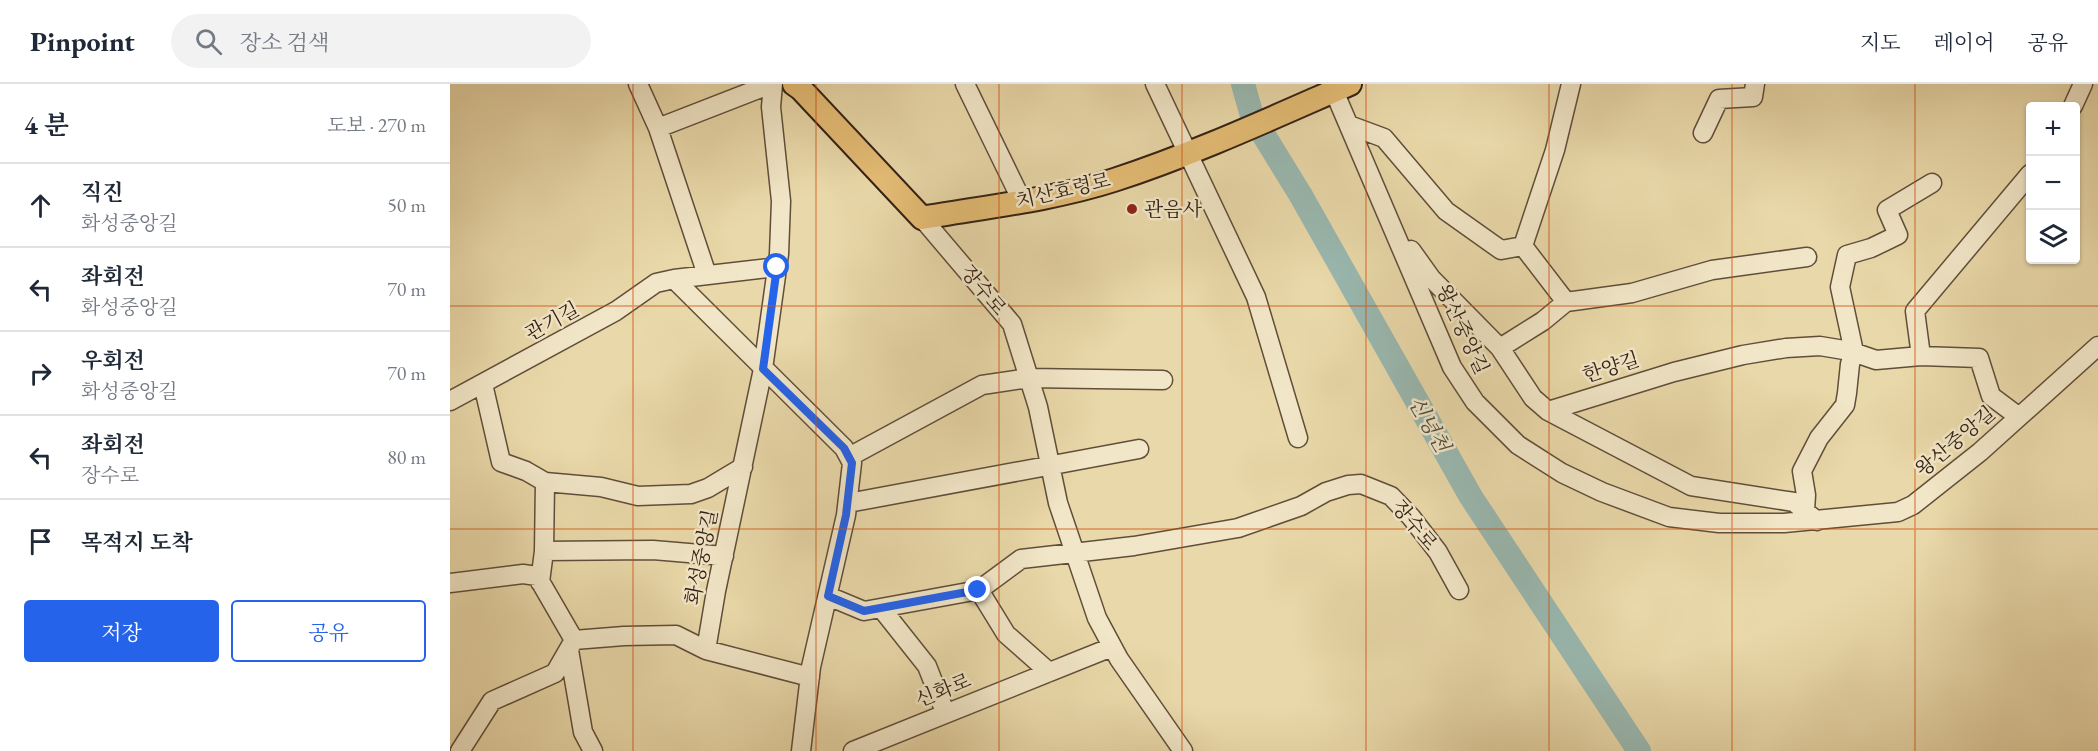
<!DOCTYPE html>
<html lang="ko">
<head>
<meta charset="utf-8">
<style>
  body { margin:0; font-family:"EB Garamond","Noto Serif KR",serif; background:#f2f2f3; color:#1f2937 }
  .controls { position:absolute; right:18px; top:18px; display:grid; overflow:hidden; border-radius:6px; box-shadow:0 2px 4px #0004 }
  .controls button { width:54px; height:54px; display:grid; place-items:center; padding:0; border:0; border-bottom:2px solid #e0e1e3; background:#fff; color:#1f2937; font:30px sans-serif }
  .stop { position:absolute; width:18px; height:18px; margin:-14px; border:4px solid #2563eb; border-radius:50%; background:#fff }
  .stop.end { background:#2563eb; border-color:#fff; box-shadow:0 2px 6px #0008 }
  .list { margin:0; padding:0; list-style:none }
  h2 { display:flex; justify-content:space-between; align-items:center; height:78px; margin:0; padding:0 24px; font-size:26px }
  h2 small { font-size:20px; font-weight:400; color:#747a83 }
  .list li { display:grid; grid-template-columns:39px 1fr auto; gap:18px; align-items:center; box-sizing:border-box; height:84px; padding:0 24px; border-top:2px solid #e0e1e3 }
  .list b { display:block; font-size:22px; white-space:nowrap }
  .list p { margin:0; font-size:20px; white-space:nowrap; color:#747a83 }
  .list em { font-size:20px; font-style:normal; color:#747a83 }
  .actions { display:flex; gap:12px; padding:18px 24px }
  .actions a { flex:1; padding:14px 0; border:2px solid #2563eb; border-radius:6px; text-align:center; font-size:21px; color:#2563eb }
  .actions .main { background:#2563eb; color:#fff }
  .icon { flex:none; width:33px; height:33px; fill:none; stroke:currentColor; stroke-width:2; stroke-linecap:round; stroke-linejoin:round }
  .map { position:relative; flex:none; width:1648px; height:667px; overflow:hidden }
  header { display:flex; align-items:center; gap:36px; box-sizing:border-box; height:84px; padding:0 30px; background:#fff; border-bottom:2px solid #e0e1e3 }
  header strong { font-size:28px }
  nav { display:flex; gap:33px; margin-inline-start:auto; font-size:21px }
  .search { width:420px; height:54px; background:#f2f2f3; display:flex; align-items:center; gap:15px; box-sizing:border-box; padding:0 21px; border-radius:33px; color:#747a83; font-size:22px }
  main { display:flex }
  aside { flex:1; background:#fff }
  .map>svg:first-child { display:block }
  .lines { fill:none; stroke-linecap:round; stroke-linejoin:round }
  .river { stroke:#99b8b0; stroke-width:24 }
  .minor-casing { stroke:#604e3a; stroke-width:21 }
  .major-casing { stroke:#332015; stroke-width:26 }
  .minor { stroke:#f1e6c7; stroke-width:18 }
  .major { stroke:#e4bc74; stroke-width:22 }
  .route { stroke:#2563eb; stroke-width:8 }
  .grid { fill:none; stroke:#cd500d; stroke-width:1.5; stroke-opacity:0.55 }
  .poi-dot { fill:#8f2418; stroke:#f1e6c7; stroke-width:2 }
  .labels { text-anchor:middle; stroke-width:5; stroke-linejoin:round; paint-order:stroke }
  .street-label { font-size:20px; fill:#332015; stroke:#f1e6c7 }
  .poi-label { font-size:20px; fill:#332015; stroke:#f1e6c7; text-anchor:start }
  .water-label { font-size:21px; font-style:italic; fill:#524e44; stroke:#f1e6c7 }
</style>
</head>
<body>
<header>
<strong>Pinpoint</strong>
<div class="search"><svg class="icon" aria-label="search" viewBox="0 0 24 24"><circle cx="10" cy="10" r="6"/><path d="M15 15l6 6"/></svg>장소 검색</div>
<nav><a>지도</a><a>레이어</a><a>공유</a></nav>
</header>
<main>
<aside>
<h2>4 분<small>도보 · 270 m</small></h2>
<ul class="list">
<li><svg class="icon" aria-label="ahead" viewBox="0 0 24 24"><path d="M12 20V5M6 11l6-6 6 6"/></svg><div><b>직진</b><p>화성중앙길</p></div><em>50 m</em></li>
<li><svg class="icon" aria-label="left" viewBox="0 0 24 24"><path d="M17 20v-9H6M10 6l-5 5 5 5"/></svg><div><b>좌회전</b><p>화성중앙길</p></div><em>70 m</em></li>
<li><svg class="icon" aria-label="right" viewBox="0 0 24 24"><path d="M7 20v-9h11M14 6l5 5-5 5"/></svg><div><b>우회전</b><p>화성중앙길</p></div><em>70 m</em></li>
<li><svg class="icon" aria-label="left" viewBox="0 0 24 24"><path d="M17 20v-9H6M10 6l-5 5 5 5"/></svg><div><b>좌회전</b><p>장수로</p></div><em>80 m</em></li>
<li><svg class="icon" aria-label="arrive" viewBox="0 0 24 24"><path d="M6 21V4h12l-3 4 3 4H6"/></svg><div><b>목적지 도착</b></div></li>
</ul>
<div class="actions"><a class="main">저장</a><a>공유</a></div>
</aside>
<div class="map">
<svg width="1648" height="667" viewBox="0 0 1648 667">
  <rect width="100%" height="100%" fill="#e9d8a9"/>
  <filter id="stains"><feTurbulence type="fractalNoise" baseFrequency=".00333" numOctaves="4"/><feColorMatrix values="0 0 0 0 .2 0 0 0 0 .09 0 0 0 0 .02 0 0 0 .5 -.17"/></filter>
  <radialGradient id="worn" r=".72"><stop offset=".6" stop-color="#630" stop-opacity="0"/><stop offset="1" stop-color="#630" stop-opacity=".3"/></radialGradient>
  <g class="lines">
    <path class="river" d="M793,0L802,32L850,110L1021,413L1189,667"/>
    <defs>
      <path id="minor" d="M188,0L208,44L257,191
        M323,0L321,23L331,117L329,170L313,285L266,507L256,566L360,593
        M515,0L572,117
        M705,0L806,213L848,354
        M881,0L1002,283L1025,318L1068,361L1112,389L1152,408L1219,433L1269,439H1334L1448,428L1463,421L1530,368L1648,262
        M1623,22L1633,0
        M899,41L934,54L996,127L1051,166L1073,162
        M208,44L321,0
        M1253,49L1269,15L1303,13L1305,0
        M472,134L562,240L588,323L608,419L647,534L669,575L733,667
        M961,166L981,194L1050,264L1083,314L1098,327L1241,402L1344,418L1367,437
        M327,183L224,195L394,364L402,379L396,431L361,583L351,667
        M1116,218L1073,162L1105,66L1121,0
        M1050,264L1093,237L1116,218L1182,209L1262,186L1357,173
        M1471,272L1529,274L1541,312L1569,333
        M33,300L51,378L76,387L95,398L151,403L188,412L241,410L258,404L293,383
        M0,317L166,227L206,199L224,195
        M1098,327L1224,288L1293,271L1336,264L1370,262L1400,267L1426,276L1471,272L1465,227L1580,90
        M399,373L532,301L579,294L713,296
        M398,419L689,365
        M1355,427L1356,411L1352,387L1369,354L1395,321L1397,309L1400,280L1404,268L1390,203L1397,171L1421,164L1448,151L1437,126L1482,99
        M94,467L95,398
        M90,498L94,467L203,466L274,472
        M0,499L73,490L87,492L124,556L105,589L42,617L10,667
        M529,506L556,550L599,588
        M378,512L414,527L529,506L571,475L684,462L788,444L851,422L876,408L898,401L911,400L941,412L961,433L988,468L1009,506
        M431,524L477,582L495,628
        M124,556L174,552L226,551L256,566
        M119,566L133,648L143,667
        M403,667L662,563"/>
      <path id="major" d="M344,0L351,5L472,134C535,123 602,116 664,96C744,70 822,34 900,0"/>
    </defs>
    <use href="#minor" class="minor-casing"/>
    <use href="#major" class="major-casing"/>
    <use href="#minor" class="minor"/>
    <use href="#major" class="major"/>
  </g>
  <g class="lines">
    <path class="route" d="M327,183L313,285L394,364L402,379L396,431L378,512L414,527L528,506"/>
  </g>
  <path class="grid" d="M183,0V667M366,0V667M549,0V667M732,0V667M916,0V667M1099,0V667M1282,0V667M1465,0V667M0,222H1648M0,445H1648"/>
  <circle class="poi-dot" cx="682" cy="125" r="6"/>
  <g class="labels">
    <g class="street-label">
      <text transform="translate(613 106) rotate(-13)" y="7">치산효령로</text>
      <text transform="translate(534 206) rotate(50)" y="7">장수로</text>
      <text transform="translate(102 237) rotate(-29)" y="7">관기길</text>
      <text transform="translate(1013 245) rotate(65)" y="7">왕산중앙길</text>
      <text transform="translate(1161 283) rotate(-18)" y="7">한양길</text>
      <text transform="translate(1505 357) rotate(-40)" y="7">왕산중앙길</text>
      <text transform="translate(965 441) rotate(50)" y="7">장수로</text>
      <text transform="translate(251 473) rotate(-79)" y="7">화성중앙길</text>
      <text transform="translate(493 606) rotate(-22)" y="7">신화로</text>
    </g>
    <g class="poi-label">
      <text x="694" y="132">관음사</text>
    </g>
    <g class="water-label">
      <text transform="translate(979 340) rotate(60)" y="7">신녕천</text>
    </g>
  </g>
  <rect width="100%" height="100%" filter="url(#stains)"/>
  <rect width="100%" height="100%" fill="url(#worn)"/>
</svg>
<div class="controls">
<button>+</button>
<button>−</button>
<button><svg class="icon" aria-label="layers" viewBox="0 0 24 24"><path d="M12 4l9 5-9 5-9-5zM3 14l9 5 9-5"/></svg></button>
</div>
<div class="stop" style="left:327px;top:183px"></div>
<div class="stop end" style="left:528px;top:506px"></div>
</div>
</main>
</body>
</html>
